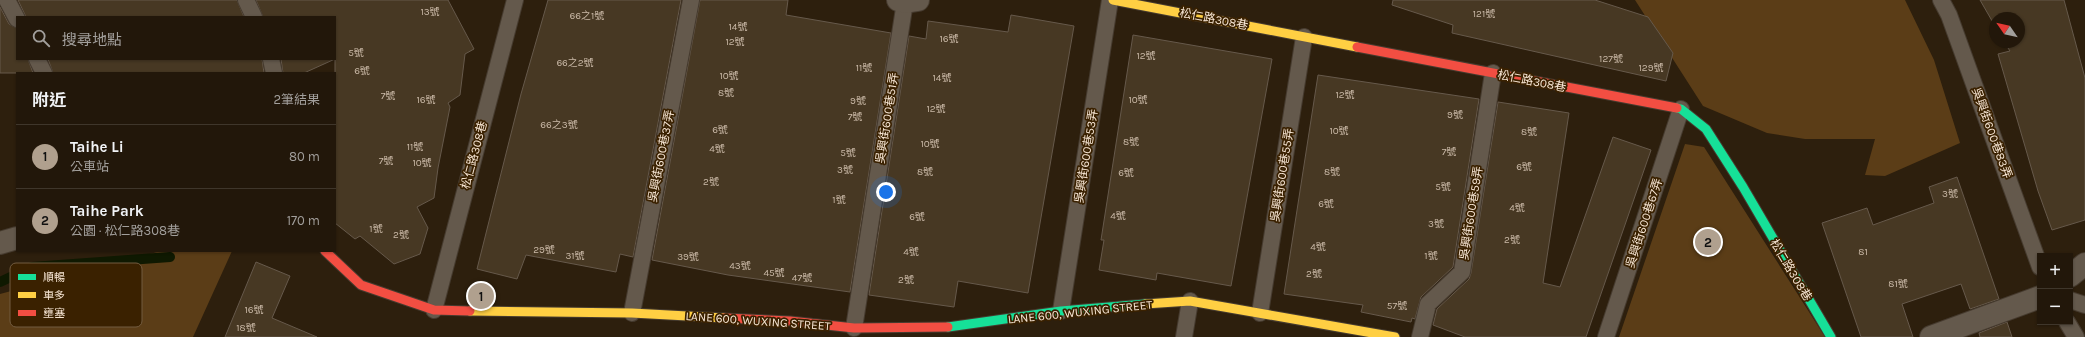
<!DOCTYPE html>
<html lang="zh-TW">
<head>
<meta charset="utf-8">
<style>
  body { margin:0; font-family:Karla,"Noto Sans TC",sans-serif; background:#2e2418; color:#f1f3f6 }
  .controls { position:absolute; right:12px; bottom:12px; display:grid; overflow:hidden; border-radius:0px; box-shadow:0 1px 3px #0004 }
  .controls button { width:36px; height:36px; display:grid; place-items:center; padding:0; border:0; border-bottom:1px solid #3f362b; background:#22170a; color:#f1f3f6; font:20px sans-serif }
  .compass { position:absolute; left:1989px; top:12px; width:36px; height:36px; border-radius:50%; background:#22170a; box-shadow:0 1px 3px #0004; rotate:304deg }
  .you { position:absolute; left:886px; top:192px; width:14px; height:14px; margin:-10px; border:3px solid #fff; border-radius:50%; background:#1a73e8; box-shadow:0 0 0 6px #1a73e833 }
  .badge { display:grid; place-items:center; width:26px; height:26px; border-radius:50%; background:#b0a08e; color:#111; font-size:13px; font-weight:700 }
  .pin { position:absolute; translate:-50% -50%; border:2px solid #fff; box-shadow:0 1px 4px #0006 }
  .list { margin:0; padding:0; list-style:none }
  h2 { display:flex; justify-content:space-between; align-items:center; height:52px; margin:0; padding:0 16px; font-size:17px }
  h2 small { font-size:13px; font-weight:400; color:#a29f9c }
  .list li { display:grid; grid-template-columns:26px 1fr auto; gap:12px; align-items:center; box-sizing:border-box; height:64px; padding:0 16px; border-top:1px solid #3f362b }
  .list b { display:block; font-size:15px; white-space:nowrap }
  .list p { margin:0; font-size:13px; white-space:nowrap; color:#a29f9c }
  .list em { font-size:13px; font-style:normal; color:#a29f9c }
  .icon { flex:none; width:22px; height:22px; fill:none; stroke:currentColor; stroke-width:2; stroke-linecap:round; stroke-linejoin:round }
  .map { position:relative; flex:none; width:2085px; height:337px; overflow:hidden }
  .search { position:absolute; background:#22170a; box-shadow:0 1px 3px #0004; left:16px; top:16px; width:320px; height:44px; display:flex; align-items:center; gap:10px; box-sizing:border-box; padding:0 14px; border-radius:0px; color:#a29f9c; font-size:15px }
  .panel { position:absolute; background:#22170a; box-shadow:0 1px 3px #0004; left:16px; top:72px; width:320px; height:180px; border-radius:0px }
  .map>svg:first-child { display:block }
  .green { fill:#5b3d17 }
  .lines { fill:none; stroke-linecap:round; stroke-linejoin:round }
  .stream { stroke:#0f1901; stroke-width:10 }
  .building { fill:#473823; stroke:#66594b }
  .lane-casing { stroke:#463b2f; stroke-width:18 }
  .street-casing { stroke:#463b2f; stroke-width:24 }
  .fast-casing { stroke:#463b2f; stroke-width:11 }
  .slow-casing { stroke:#463b2f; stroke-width:11 }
  .jam-casing { stroke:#463b2f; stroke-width:11 }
  .lane { stroke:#64594c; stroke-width:16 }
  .street { stroke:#64594c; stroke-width:22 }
  .fast { stroke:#16e098; stroke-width:9 }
  .slow { stroke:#ffcf43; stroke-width:9 }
  .jam { stroke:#f24e42; stroke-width:9 }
  .labels { text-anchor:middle; stroke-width:3.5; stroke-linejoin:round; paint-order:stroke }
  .number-label { font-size:10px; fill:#cbbaa8 }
  .street-label { font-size:12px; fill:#f7e6d4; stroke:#3a2100 }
  .key { fill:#3a2100; stroke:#735c40; stroke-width:1 }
  .key-label { font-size:11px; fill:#f7e6d4 }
</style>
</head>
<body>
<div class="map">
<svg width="2085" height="337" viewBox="0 0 2085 337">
  <rect width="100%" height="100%" fill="#2d1f0d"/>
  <path class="green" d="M1635,0H1905L1934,60L1960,143L1885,176L1865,175L1875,139H1805L1767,133L1703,106Z
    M1685,144L1704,147L1825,337H1619Z
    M161,251H232L193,337H0V294Z"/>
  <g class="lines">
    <path class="stream" d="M0,282L32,267L170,257"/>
  </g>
  <path class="building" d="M18,0H237L244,17H26Z
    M256,0H448L474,49L465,54L460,95L448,103L450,107L438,168L434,198L417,207L428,228L420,254L394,264L360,236L355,239L335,223V59L304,73H283L281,59H335V17H263Z
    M548,0H681L633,257L620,254L616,272L526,255L517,279L477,269L521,94Z
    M700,0H788L786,15L891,33L850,292L728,275L652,260Z
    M1393,0H1595L1648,17L1673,53L1666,81L1452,33L1453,25L1392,5Z
    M1980,0H2064L2085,78V220L2052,230L2038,191L1998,54L2010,51L2004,42H2019V18H1995V26Z
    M0,7L9,24L17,28V59H28L33,73H0Z
    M1011,15L1074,26L1028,293L958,281L954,307L869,295L909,36L926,39L928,21L1008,32Z
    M1133,35L1272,59L1231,286L1157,273L1156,280L1099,270L1104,240H1101Z
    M48,59H262L264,73H53Z
    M1318,75L1479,99L1453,267L1421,297L1415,319L1412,318L1411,322L1361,312L1363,305L1284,294Z
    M1498,102L1569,113L1543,283L1560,287L1613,137L1651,150L1586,337H1465L1433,325L1437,309L1469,279L1471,273Z
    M1957,177L1999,299L1970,309L1961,284L1902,304L1913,337H1861L1822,223L1867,208L1873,225L1934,203L1929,187Z
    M256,262L290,276L272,318L317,337H225Z
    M2007,322L2012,337H1980L1979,333Z"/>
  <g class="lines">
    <defs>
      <path id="lane" d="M7,0L17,19
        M246,0L254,17
        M1941,0L1949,15L2040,267
        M37,59L44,73
        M271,59L274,73
        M2070,300L2085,305
        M434,310L515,0
        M1061,311L1110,0
        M632,313L691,0
        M1260,313L1304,37
        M2067,322L2076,337
        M854,328L905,2
        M1184,337L1190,301
        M1420,337L1428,304L1462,272L1493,73
        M1606,337L1681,109"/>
      <path id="street" d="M898,0L905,2L918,0
        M0,243L17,238
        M2070,276L2085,264
        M1931,337L2040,297"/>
      <path id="fast" d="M1677,108L1681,109L1706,129L1743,187L1831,337
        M948,327L1061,311L1145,304"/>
      <path id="slow" d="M1113,0L1357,47
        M1145,304L1190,301L1395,337
        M470,311L632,313L724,318"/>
      <path id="jam" d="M1357,47L1677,108
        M325,251L361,285L434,310L470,311
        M724,318L790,321L854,328L948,327"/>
    </defs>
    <use href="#lane" class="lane-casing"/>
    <use href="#street" class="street-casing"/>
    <use href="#fast" class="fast-casing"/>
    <use href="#slow" class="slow-casing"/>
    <use href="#jam" class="jam-casing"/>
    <use href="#lane" class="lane"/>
    <use href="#street" class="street"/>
    <use href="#fast" class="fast"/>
    <use href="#slow" class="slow"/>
    <use href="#jam" class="jam"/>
  </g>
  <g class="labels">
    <g class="number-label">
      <text x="430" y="15">13號</text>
      <text x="1484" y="17">121號</text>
      <text x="587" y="19">66之1號</text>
      <text x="738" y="30">14號</text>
      <text x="949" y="42">16號</text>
      <text x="735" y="45">12號</text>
      <text x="356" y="56">5號</text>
      <text x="1146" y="59">12號</text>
      <text x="1611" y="62">127號</text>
      <text x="575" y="66">66之2號</text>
      <text x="864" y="71">11號</text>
      <text x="1651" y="71">129號</text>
      <text x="362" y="74">6號</text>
      <text x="729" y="79">10號</text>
      <text x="942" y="81">14號</text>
      <text x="726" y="96">8號</text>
      <text x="1345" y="98">12號</text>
      <text x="388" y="99">7號</text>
      <text x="426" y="103">16號</text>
      <text x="1138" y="103">10號</text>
      <text x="858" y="104">9號</text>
      <text x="936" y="112">12號</text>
      <text x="1455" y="118">9號</text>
      <text x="855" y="120">7號</text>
      <text x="559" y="128">66之3號</text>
      <text x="720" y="133">6號</text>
      <text x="1339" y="134">10號</text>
      <text x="1529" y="135">8號</text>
      <text x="1131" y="145">8號</text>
      <text x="930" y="147">10號</text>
      <text x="415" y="150">11號</text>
      <text x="717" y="152">4號</text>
      <text x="1449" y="155">7號</text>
      <text x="848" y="156">5號</text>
      <text x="386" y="164">7號</text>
      <text x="422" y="166">10號</text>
      <text x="1524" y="170">6號</text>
      <text x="845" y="173">3號</text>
      <text x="925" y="175">8號</text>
      <text x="1332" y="175">8號</text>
      <text x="1126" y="176">6號</text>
      <text x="711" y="185">2號</text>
      <text x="1443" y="190">5號</text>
      <text x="1950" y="197">3號</text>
      <text x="839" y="203">1號</text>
      <text x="1326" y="207">6號</text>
      <text x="1517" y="211">4號</text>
      <text x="1118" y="219">4號</text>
      <text x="917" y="220">6號</text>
      <text x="1436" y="227">3號</text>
      <text x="376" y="232">1號</text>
      <text x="401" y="238">2號</text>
      <text x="1512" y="243">2號</text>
      <text x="1318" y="250">4號</text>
      <text x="544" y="253">29號</text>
      <text x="911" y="255">4號</text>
      <text x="1863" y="255">81</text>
      <text x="575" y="259">31號</text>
      <text x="1431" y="259">1號</text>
      <text x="688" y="260">39號</text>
      <text x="740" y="269">43號</text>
      <text x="774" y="276">45號</text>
      <text x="1314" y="277">2號</text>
      <text x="802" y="281">47號</text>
      <text x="906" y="283">2號</text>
      <text x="1898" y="287">81號</text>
      <text x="1397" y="309">57號</text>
      <text x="254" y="313">16號</text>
      <text x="246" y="331">18號</text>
    </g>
    <g class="street-label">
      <text transform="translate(1214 19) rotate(11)" y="4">松仁路308巷</text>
      <text transform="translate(1532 81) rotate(11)" y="4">松仁路308巷</text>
      <text transform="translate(887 118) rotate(-81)" y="4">吳興街600巷51弄</text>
      <text transform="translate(1992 133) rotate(70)" y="4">吳興街600巷83弄</text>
      <text transform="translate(474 155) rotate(-75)" y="4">松仁路308巷</text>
      <text transform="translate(661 156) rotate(-79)" y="4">吳興街600巷37弄</text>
      <text transform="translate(1086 156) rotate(-81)" y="4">吳興街600巷53弄</text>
      <text transform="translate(1282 175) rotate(-81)" y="4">吳興街600巷55弄</text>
      <text transform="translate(1471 213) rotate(-81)" y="4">吳興街600巷59弄</text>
      <text transform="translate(1644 223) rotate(-72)" y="4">吳興街600巷67弄</text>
      <text transform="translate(1791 270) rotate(59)" y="4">松仁路308巷</text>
      <text transform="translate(1080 312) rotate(-6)" y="4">LANE 600, WUXING STREET</text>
      <text transform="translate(758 321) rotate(4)" y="4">LANE 600, WUXING STREET</text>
    </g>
  </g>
  <rect x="10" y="263" width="132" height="64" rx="6" class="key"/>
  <rect x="18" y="274" width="18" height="6" fill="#16e098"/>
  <rect x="18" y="292" width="18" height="6" fill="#ffcf43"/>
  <rect x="18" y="310" width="18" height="6" fill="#f24e42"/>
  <g class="key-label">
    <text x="43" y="281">順暢</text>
    <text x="43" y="299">車多</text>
    <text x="43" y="317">壅塞</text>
  </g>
</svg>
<div class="controls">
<button>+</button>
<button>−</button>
</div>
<svg class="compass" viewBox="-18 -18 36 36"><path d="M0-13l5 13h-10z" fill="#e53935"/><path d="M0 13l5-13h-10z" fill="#a29f9c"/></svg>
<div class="you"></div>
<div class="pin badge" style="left:481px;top:296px">1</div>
<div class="pin badge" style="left:1708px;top:242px">2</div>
<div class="search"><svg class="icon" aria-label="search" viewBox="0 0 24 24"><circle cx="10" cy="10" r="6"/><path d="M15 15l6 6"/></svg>搜尋地點</div>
<section class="panel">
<h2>附近<small>2筆結果</small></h2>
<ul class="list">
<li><span class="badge">1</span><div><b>Taihe Li</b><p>公車站</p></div><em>80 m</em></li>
<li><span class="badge">2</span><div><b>Taihe Park</b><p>公園 · 松仁路308巷</p></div><em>170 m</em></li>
</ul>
</section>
</div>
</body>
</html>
